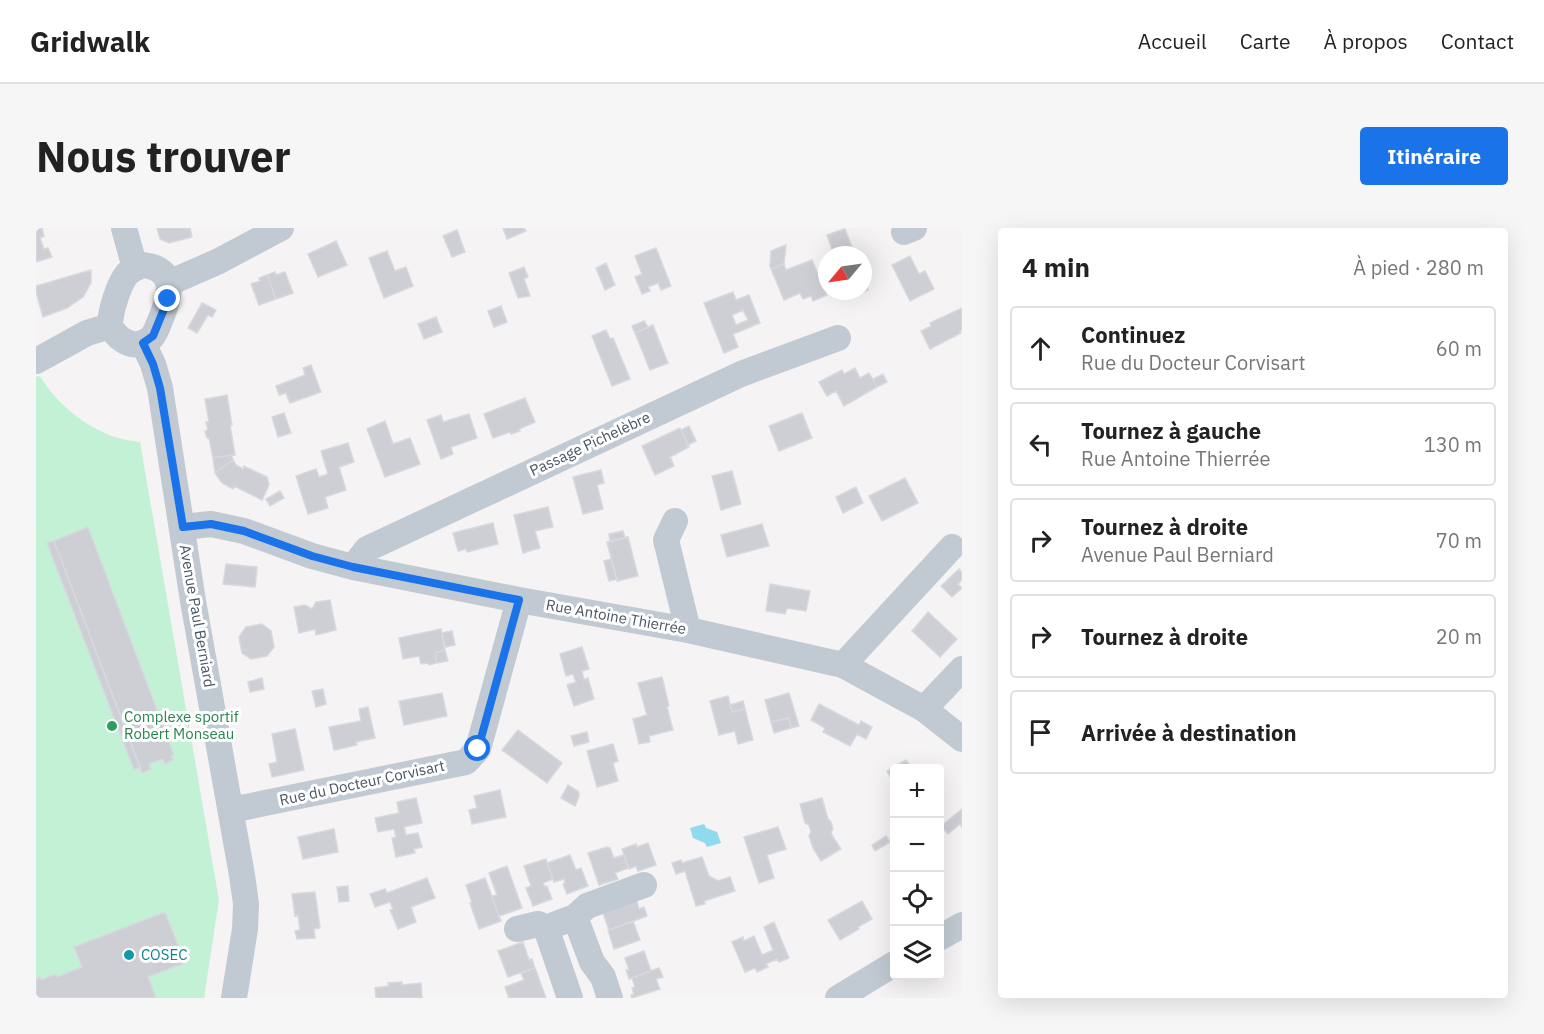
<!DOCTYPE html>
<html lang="fr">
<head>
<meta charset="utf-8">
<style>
  body { margin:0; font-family:"IBM Plex Sans",sans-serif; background:#f6f6f6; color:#222 }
  .controls { position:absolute; right:18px; bottom:18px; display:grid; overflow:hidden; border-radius:6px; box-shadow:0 6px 24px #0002 }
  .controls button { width:54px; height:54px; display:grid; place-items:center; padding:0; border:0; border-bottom:2px solid #e0e0e0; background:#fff; color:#222; font:30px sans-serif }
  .compass { position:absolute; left:782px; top:18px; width:54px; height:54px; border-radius:50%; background:#fff; box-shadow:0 6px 24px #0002; rotate:241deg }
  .stop { position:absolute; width:18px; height:18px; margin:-14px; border:4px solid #1a73e8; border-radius:50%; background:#fff }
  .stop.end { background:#1a73e8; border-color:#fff; box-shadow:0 2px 6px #0008 }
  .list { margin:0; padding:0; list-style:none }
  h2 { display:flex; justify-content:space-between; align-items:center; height:78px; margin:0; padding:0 24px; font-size:26px }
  h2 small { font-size:20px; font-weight:400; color:#767676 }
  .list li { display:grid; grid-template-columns:39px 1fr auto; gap:18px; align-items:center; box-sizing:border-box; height:84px; margin:0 12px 12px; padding:0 12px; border:2px solid #e0e0e0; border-radius:6px }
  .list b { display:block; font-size:22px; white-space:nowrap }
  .list p { margin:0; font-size:20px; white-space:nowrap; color:#767676 }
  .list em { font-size:20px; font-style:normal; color:#767676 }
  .icon { flex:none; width:33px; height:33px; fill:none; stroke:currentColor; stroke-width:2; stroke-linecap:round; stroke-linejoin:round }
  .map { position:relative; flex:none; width:926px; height:770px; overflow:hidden; border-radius:6px }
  header { display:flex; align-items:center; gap:36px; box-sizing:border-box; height:84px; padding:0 30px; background:#fff; border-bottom:2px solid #e0e0e0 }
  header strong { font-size:28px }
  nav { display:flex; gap:33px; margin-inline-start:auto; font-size:21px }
  .intro { display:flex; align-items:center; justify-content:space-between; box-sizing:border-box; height:144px; padding:0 36px }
  h1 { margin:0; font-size:42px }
  .button { padding:15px 27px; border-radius:6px; background:#1a73e8; color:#fff; font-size:21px; font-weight:700 }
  main { display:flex; gap:36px; padding:0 36px }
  aside { flex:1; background:#fff; border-radius:6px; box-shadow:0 6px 24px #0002 }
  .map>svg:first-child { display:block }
  .green { fill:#c3f1d5 }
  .water { fill:#90daee }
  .building { fill:#cdcfd5; stroke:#d7d9de; stroke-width:1.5; fill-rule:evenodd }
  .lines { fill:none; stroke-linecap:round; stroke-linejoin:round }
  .minor { stroke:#c1cad2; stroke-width:26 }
  .route { stroke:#1a73e8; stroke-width:8 }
  .leisure-dot { fill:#2e9e5b; stroke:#fff; stroke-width:2 }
  .culture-dot { fill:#0f9aa8; stroke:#fff; stroke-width:2 }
  .labels { text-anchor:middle; stroke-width:6; stroke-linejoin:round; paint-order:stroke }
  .street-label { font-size:15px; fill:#4a5661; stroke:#fff }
  .leisure-label { font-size:15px; fill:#27864d; stroke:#fff; text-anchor:start }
  .culture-label { font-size:15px; fill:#0d838f; stroke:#fff; text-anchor:start }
</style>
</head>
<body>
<header>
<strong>Gridwalk</strong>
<nav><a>Accueil</a><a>Carte</a><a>À propos</a><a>Contact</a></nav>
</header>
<div class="intro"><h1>Nous trouver</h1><a class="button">Itinéraire</a></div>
<main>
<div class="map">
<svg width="926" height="770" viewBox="0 0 926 770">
  <rect width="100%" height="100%" fill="#f5f3f3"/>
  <path class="green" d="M4,148C20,175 47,197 76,208C84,211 94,213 104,214L183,672L168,770H0V149Z"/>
  <path class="water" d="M668,596L670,600L681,604L685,615L671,619L669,615L657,610L654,600Z"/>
  <path class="building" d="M0,0H6L8,8L4,10L8,21L12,20L16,29L0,34Z
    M121,0H154L156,9L133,15L124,11Z
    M467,0H488L490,3L471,11Z
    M809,1L819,27H798L791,7Z
    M421,2L429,24L416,29L407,8Z
    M300,13L311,37L282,49L272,26Z
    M750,17L748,36L735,41L734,38L735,23Z
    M620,20L635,58L625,62L622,55L612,59L614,63L606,66L599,49L606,46L599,28Z
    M351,23L359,43L370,39L377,58L348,70L333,30Z
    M874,28L883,46L889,43L898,61L874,73L856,37Z
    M776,32L791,67L777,73L775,68L767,71L764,65L748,72L735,41L748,36L750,42Z
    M570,35L579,57L569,62L560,40Z
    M488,39L492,49L488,51L494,68L482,70L473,45Z
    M55,42V55L47,69L31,80L7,89L0,64V58Z
    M239,44L240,47L249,44L257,65L240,71L231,47Z
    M231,47L240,71L223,77L215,56L224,53L223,50Z
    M828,49L832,62L814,69L812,63H827Z
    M697,64L700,72L713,67L724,95L697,106L702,119L688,125L668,75ZM707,82L712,92L700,97L696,87Z
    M166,75L180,82L176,89L172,87L161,105L152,100Z
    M465,78L471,94L458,99L452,83Z
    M926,80V102L924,103L925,105L894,121L885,103L895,98L894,95Z
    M400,89L406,104L388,111L382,96Z
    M608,93L612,99L599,105L596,98Z
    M617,97L632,135L614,142L599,105Z
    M570,102L574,111L577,110L594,151L576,158L556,108Z
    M275,137L285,164L254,175L250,165L243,167L240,158L269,147L267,140Z
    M819,140L824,150L833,145L841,159L808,178L800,163L791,168L783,154L806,142L808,146Z
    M847,146L851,154L841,159L837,151Z
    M191,167L196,197H194L199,227L177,230L173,210H171L169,203L172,202L170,194H173L169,171Z
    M489,170L499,194L483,201L484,203L475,206L474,204L457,210L448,186Z
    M248,185L255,205L242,209L236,189Z
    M766,185L776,210L743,223L733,198Z
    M433,186L441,210L415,219L417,226L405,231L391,192L405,187L407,194Z
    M349,193L357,216L374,210L384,236L349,249L331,201Z
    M653,198L660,213L652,217L645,202Z
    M644,200L653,219L634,229L638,238L619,247L606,218Z
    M312,215L318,234L303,239L310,262L289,269L292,280L272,286L260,248L280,241L283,249L292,246L285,223Z
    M196,227L197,232L179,245L177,230Z
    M197,232L200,237L207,241L208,238L231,249L233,257L226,272L198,258L197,261L186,255L179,245Z
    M565,242L568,255L561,257L567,281L547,286L537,249Z
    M696,243L705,276L685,282L676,248Z
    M869,250L882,275L846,293L833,268Z
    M820,259L827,275L807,285L800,269Z
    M244,263L248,270L234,278L230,271Z
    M512,279L517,299L499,303L504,320L487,325L478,287Z
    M457,295L462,316L431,324L430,321L422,323L417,305Z
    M726,296L733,318L691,329L685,307Z
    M52,299L138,527L135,528L137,532L129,536L127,531L113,536L115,541L106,545L18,313Z
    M587,303L589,310L574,314L573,306Z
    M592,309L602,348L581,353L571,314Z
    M18,313L104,539L98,542L11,315Z
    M575,331L581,351L573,353L568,333Z
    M190,336L221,339L219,359L187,356Z
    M923,341L926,344V352L922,356L926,360L916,369L905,358Z
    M734,356L774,363L770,383L751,380L749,386L730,383Z
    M294,372L300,402L280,407L279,401L263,405L258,379L269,377L276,381L280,374Z
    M892,384L921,411L904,429L876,403Z
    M226,396L235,403L238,419L231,428L215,431L206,425L203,409L210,399Z
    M405,401L409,422L399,425L401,435L393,437L392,435L385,436L383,428L367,431L363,410Z
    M416,403L419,417L409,419L406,405Z
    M546,419L553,441L546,443L548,452L552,450L558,471L538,478L531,457L540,454L537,446L530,448L524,426Z
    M409,422L412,433L401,435L399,425Z
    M626,449L633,478L631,479L637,502L613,508L614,514L603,516L597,491L611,487L602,455Z
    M226,450L228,461L214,464L212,454Z
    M287,461L290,476L280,479L276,463Z
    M406,465L411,488L368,497L363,473Z
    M753,465L763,498L755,500L753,490L735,494L729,472Z
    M692,468L696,484L709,481L717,512L702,516L699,503L683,507L674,473Z
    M707,473L709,481L696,484L694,477Z
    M783,476L823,497L825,493L836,499L830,511L821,506L814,518L787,504L789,500L775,492Z
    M332,479L339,510L320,514L321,517L298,522L293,499L325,493L323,481Z
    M753,490L755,500L738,505L735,494Z
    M259,501L268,542L236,549L233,536L241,534L236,506Z
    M482,502L526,535L511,555L466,522Z
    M551,504L553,514L538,518L535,508Z
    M577,516L582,533L577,535L582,553L561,559L551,523Z
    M870,532L876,540H858V556L851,543Z
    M532,557L543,564V568L539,578L525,570Z
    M464,562L470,589L436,596L433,582L441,580L438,568Z
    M380,570L386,595L368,599L370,607L382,605L386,619L378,621L379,625L360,629L356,610L360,609L358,601L342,604L339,590L363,585L361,574Z
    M786,570L792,591L795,594L797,601L795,604L797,609L805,621L785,633L777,620L773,608L775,604L773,597L769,595L764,576Z
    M926,581V599L924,596L912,606L905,598Z
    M742,599L750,621L731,627L738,650L723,655L708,609Z
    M298,601L302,624L267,631L262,609Z
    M850,608L854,614L839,623L836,617Z
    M612,615L620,637L602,643L600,638L593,641L586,621L600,616L601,619Z
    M571,619L574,620L578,630L588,627L592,640L579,645L582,651L563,657L552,625Z
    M534,627L540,642L545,640L552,658L531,666L527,656L529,655L528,651L518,654L511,635Z
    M666,629L673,648L682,653L694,649L699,663L668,673L669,676L660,678L649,643L640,646L636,635L645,632L646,635Z
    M510,631L517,651L507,655L509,659L511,658L516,671L497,678L490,660L495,658L488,638Z
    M471,638L486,680L463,688L456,668L461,667L453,645Z
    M391,650L399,670L375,679L380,694L362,701L354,682L357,681L354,674L339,679L334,666L349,661L351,665Z
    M449,650L465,693L443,701L434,675H436L430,657Z
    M312,658L313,673L303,674L301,659Z
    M279,664L284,700L278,701L279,710L261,711L259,703L264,702L262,687L259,688L256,666Z
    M600,670L603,681L608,679L611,688L573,702L566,682Z
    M826,673L836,691L822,699L823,701L804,712L792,692Z
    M129,684L149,735L112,749L120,770H0V751L4,749L5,752L20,746L21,749L46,739L38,719Z
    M597,693L604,712L578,721L572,702Z
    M738,694L753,730L743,734L741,731L730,736L732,739L721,744L719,740L709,744L696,714L707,709L708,713L718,708L726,727L737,722L728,699Z
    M487,714L493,732L496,731L499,740L472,749L462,723Z
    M608,723L615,743L593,751L590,742H593L589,730Z
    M499,740L510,770H473L469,759L488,752L485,745Z
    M623,740L627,749L620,751L624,761L596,770L595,767L598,766L596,760L599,759L596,750Z
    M366,754V757L385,755L386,770H340L339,760L353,758L352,755Z"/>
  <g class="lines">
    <path class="minor" d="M88,0L99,40
      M868,4L878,0
      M108,37C140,42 135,65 126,88C123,94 121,103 116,109C101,124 83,114 74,98C74,85 82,57 91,46C96,41 102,39 108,37Z
      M133,55L183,33L245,0
      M107,115L117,136L124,160L157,373L206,647L210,676L209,701L198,770
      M0,133L51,105L74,98
      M639,293L630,312L652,402
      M147,299L175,296L208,303L276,328L317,339L483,372L652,402L807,437L888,481L926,511
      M317,339L331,321L705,146L802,110
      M807,437L916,319
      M888,481L926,441
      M195,582L430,534L442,521L483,372
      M539,689L551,678L608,657
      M481,701L502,696L510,700
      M903,710L926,697
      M534,770L510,700L539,689L556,734L567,749L574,770
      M802,770L858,736"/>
  </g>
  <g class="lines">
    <path class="route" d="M132,71L117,108L107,115L117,136L124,160L147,299L175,296L208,303L276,328L317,339L483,372L442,521"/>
  </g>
  <circle class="leisure-dot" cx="76" cy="498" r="6"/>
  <circle class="culture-dot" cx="93" cy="727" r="6"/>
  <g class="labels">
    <g class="street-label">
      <text transform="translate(554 216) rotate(-25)" y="5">Passage Pichelèbre</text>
      <text transform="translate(161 388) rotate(80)" y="5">Avenue Paul Berniard</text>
      <text transform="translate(580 389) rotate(10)" y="5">Rue Antoine Thierrée</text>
      <text transform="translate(326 555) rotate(-12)" y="5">Rue du Docteur Corvisart</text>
    </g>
    <g class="leisure-label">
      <text x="88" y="494">Complexe sportif<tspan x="88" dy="17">Robert Monseau</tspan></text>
    </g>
    <g class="culture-label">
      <text x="105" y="732">COSEC</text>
    </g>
  </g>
</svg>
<div class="controls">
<button>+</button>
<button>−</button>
<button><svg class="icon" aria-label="locate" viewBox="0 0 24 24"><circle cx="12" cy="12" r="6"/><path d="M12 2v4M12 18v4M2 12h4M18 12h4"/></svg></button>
<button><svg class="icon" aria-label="layers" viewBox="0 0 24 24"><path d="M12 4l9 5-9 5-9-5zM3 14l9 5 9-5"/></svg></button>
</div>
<svg class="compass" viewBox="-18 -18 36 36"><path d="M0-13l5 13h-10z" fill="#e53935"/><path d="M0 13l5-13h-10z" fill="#767676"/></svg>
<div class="stop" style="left:442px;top:521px"></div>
<div class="stop end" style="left:132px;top:71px"></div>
</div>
<aside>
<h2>4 min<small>À pied · 280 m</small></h2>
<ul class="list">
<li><svg class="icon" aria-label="ahead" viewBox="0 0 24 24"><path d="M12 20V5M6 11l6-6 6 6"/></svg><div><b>Continuez</b><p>Rue du Docteur Corvisart</p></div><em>60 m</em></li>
<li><svg class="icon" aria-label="left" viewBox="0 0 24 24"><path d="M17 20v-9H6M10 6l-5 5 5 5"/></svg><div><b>Tournez à gauche</b><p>Rue Antoine Thierrée</p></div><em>130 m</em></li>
<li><svg class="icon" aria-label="right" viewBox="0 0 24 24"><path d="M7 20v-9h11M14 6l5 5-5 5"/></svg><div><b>Tournez à droite</b><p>Avenue Paul Berniard</p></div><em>70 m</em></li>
<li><svg class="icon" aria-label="right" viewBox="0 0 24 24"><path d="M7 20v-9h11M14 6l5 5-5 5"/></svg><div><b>Tournez à droite</b></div><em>20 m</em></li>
<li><svg class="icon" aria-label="arrive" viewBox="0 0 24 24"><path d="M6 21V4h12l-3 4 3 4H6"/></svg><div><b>Arrivée à destination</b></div></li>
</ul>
</aside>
</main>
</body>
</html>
